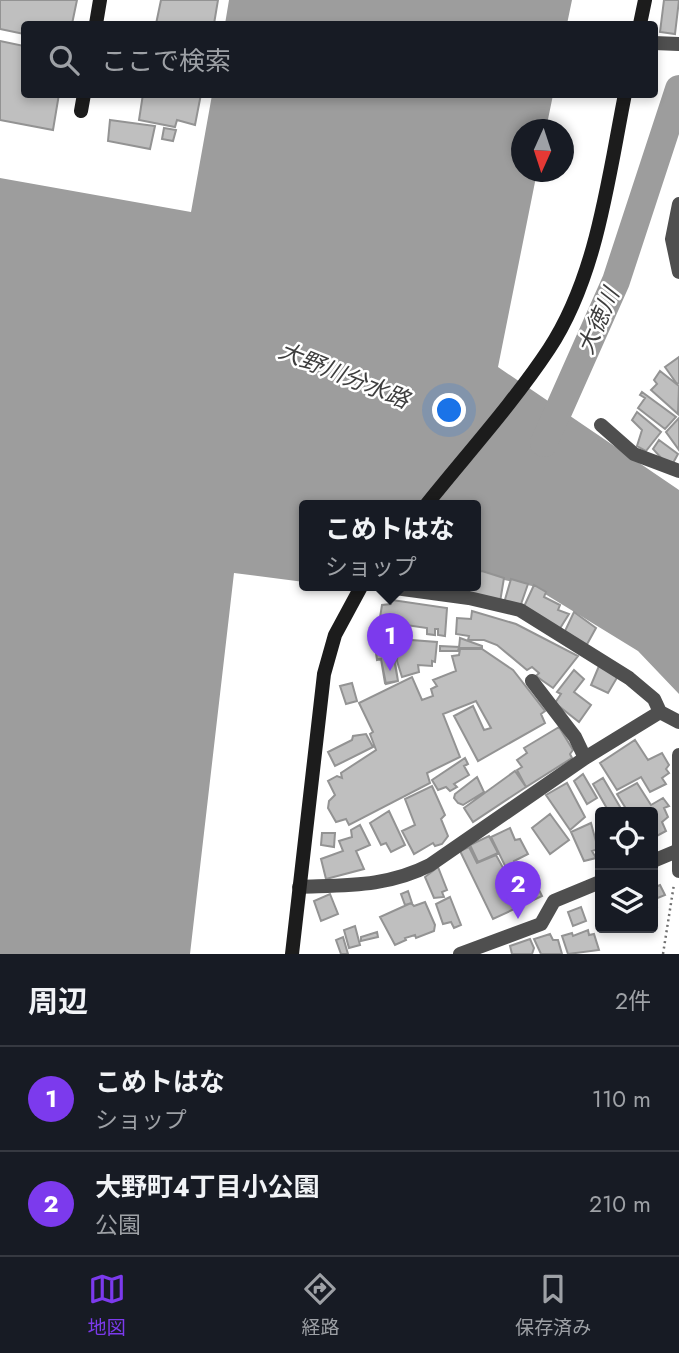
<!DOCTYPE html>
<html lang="ja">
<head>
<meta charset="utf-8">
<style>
  body { margin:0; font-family:Jost,"Noto Sans JP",sans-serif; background:#242831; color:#f1f3f6 }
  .controls { position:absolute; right:21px; bottom:21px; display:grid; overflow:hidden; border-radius:7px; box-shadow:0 4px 10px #0003 }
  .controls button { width:63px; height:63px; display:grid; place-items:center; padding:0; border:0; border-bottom:2px solid #363941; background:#171b24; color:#f1f3f6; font:35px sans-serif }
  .compass { position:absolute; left:511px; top:119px; width:63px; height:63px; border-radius:50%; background:#171b24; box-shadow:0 4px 10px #0003; rotate:183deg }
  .you { position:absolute; left:450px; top:411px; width:24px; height:24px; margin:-18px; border:5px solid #fff; border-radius:50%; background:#1a73e8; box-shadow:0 0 0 10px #1a73e833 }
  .badge { display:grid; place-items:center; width:46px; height:46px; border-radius:50%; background:#7c3aed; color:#fff; font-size:23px; font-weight:700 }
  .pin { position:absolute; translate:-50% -58px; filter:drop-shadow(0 2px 4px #0008) }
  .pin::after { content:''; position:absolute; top:37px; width:24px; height:21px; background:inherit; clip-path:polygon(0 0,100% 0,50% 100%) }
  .popup { position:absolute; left:299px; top:500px; width:182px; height:91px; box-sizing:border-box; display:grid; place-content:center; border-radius:7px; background:#171b24; filter:drop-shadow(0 2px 5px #0005); font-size:23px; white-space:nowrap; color:#9ea1a6 }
  .popup b { font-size:26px; color:#f1f3f6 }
  .popup::after { content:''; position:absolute; left:50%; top:100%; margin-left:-14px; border:14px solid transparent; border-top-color:#171b24 }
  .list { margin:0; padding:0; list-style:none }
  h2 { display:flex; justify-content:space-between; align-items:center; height:91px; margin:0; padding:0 28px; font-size:30px }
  h2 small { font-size:23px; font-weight:400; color:#9ea1a6 }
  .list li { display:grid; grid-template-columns:46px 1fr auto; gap:21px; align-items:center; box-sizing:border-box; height:105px; padding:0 28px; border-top:2px solid #363941 }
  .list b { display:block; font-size:26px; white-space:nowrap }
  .list p { margin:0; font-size:23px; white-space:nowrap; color:#9ea1a6 }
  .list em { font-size:23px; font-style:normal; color:#9ea1a6 }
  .icon { flex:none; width:38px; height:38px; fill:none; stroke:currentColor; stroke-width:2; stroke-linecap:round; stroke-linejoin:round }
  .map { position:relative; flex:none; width:679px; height:954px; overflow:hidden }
  .search { position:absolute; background:#171b24; box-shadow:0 4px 10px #0003; left:21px; right:21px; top:21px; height:77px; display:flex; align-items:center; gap:18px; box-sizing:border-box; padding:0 24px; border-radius:7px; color:#9ea1a6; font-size:26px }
  .sheet { height:301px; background:#171b24 }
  nav { display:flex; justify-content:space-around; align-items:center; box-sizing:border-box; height:98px; border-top:2px solid #363941; background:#171b24; font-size:19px; color:#9ea1a6 }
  nav a { display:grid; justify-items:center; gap:4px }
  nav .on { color:#7c3aed }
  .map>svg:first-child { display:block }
  .water { fill:#9d9d9d }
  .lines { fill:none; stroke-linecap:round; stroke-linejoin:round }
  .river { stroke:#9d9d9d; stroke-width:28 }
  .building { fill:#bfbfbf; stroke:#939393; stroke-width:2 }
  .path { stroke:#717171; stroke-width:2.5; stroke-dasharray:2 3.5; stroke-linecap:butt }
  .street { stroke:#4f4f4f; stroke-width:14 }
  .secondary { stroke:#1c1c1c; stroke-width:14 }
  .labels { text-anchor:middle; stroke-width:5; stroke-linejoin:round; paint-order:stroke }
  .water-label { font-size:23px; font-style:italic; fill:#3e3e3e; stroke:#fff }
</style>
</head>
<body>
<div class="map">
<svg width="679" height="954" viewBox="0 0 679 954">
  <rect width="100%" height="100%" fill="#fff"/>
  <path class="water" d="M229,0H572L567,24H225Z
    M212,95H553L546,129L522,130V172H537L498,367L679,490V694L638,651L532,586L476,574V505H304V582L234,573L190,954H0V178L191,212Z"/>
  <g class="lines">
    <path class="river" d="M544,443L616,281L679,89"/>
  </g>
  <path class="building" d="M0,0H77L72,24H24V34L0,29Z
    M161,0H218L214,24H156Z
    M664,0H679L675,34L660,32Z
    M0,41L24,46V94H59L53,130L0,120Z
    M143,94H201L195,125L177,120L175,127L139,120Z
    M110,120L155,126L150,149L108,141Z
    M164,128L176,130L173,141L162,139Z
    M679,357V383L677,384L665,367Z
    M660,371L679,386L678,414L651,390L657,384L654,380Z
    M642,392L676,417L665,429L638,408L645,398L640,395Z
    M637,412L661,432L646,451L637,446L642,430L632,420Z
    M679,418V450L666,432Z
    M659,440L678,454L673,463L663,460L653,449Z
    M482,571L504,578L500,602L449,592L451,585H476V573Z
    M511,579L528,584L520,607L504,603Z
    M534,585L546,592L544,597L560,605L558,610L569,614L559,630L521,613Z
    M392,600L447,608L445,636L438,635V629H435V635L427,634V628L399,624V631L378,630L382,605L391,604Z
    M472,611L516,624L578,656L553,688L536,676L539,673L532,667L527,670L497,645L484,640H468L469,636L456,634L457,618L471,619Z
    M574,612L596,628L586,646L564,633Z
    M460,638L482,646V648H459Z
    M398,639L437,642L435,662L432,661V666L418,665L419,672L402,677L397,661Z
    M391,643L398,681L385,683L381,659H377L375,646Z
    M392,643L398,681L386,684L381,659L377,660L375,646Z
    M440,646L459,647L458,651H440Z
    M460,649H482L513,670L545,711L541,714L545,723L478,761L454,716L473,706L484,730L491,728L476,701L443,714L460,757L427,773L430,783L349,825L346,819L336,822L328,808L329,801L335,795L328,781L337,776L342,778L341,773L376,750L370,734L373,732L359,703L412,677L422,700L433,696L431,689L437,686L433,680L456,671L452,656L459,655Z
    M599,666L618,676L608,693L591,685Z
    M574,670L584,679L574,692L591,705L579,722L555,703L561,694L557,692Z
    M352,683L357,701L346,704L340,686Z
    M559,727L573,750L570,754L572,758L526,787L517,770L522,767L517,760L527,753L524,748Z
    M366,734L373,747L335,766L328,752L352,740L353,736Z
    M635,740L648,760L662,753L669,765L666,769L669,773L662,778L666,784L650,792L641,777L617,790L600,763Z
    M465,758L468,764L464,766L469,775L454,784L457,787L450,791L446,787L438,790L432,780Z
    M515,771L526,787L473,822L464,808Z
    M583,774L597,798L587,804L574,781Z
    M477,777L484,792L463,805L458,803L454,798L455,794Z
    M603,778L623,812H609L593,784Z
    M567,783L585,817L570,830L546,795Z
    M637,783L651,805L663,798L669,806L664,808L668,817L662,822L666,831L653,838V812H628L617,794Z
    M432,786L445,815L441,819L448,836L442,844L435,846L433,843L414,854L402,831L415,825L405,799Z
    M389,811L405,845L391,852L386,843L381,845L370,823Z
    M550,814L569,840L550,854L532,828Z
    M591,823L598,849L592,851L596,858L584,861L571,832Z
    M360,825L370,845L356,851L364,869L326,879L321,859L343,851L339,841L352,837L351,830Z
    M510,828L515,840L520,839L528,854L514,861L517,870L509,874L491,837Z
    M322,833H335L334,847L321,845Z
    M489,836L498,853L478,862L470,845Z
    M469,847L477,863L496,855L507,875L501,878L504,886L521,878L525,885L534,880L542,896L493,919L460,851Z
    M438,867L447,890L442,892L444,897L434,898L425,877Z
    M660,885L665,895L655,899L657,907L653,909V888Z
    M408,891L412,903L405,905L401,894Z
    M330,894L338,914L321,921L314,901Z
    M450,897L461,925L454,928L451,922L443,924L436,904Z
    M425,902L435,925L434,931L416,938L415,935L405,938L406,940L395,945L380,917L411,903L414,906Z
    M581,907L586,921L573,926L568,912Z
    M355,926L360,945L349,948L344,930Z
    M588,930L589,935L594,934L599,950L568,954L562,936L572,933L573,936Z
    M377,932L378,937L361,941V937Z
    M550,934L553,940H558L562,954H541L534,939Z
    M343,937L348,954H341L336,940Z
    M530,939L534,948L532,954H512L510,946Z"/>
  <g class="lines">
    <path class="path" d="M663,954L674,884"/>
    <path class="street" d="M654,43L679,44
      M679,204L672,239L679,272
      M601,425L634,454L679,471
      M388,587L469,598L520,610L629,678L654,699L660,712
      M532,681L575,737L585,758
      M679,755V871
      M653,861L677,851
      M299,887C347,885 387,887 430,865L585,758L660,712L679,722
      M460,954L541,924L554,901L600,882"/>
    <path class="secondary" d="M96,24L100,0
      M640,24L645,0
      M81,111L84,94
      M426,505C466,455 514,402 549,349C597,276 608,179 625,94
      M292,954L324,674L335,635L362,585"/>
  </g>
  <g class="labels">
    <g class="water-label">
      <text transform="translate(598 321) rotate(-66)" y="8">大徳川</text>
      <text transform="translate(344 375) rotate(22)" y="8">大野川分水路</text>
    </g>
  </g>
</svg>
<div class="controls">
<button><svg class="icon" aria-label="locate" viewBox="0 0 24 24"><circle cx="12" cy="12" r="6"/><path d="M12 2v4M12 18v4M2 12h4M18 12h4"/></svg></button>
<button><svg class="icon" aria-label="layers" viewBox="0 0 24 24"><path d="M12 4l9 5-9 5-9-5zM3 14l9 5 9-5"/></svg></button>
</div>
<svg class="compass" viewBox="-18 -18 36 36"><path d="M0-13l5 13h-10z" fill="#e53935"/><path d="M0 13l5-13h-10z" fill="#9ea1a6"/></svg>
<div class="you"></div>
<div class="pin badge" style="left:390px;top:671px">1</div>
<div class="popup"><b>こめトはな</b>ショップ</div>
<div class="pin badge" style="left:518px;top:919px">2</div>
<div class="search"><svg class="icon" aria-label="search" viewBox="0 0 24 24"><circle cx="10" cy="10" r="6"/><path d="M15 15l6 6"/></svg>ここで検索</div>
</div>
<section class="sheet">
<h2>周辺<small>2件</small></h2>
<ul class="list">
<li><span class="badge">1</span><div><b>こめトはな</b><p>ショップ</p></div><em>110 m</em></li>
<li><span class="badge">2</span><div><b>大野町４丁目小公園</b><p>公園</p></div><em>210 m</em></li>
</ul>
</section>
<nav>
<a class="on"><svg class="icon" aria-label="map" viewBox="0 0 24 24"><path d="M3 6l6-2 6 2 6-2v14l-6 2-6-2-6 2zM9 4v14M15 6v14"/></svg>地図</a>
<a><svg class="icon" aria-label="directions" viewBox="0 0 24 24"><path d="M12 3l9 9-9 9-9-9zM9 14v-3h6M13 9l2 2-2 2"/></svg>経路</a>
<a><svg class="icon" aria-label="saved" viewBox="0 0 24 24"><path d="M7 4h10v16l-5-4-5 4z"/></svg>保存済み</a>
</nav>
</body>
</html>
